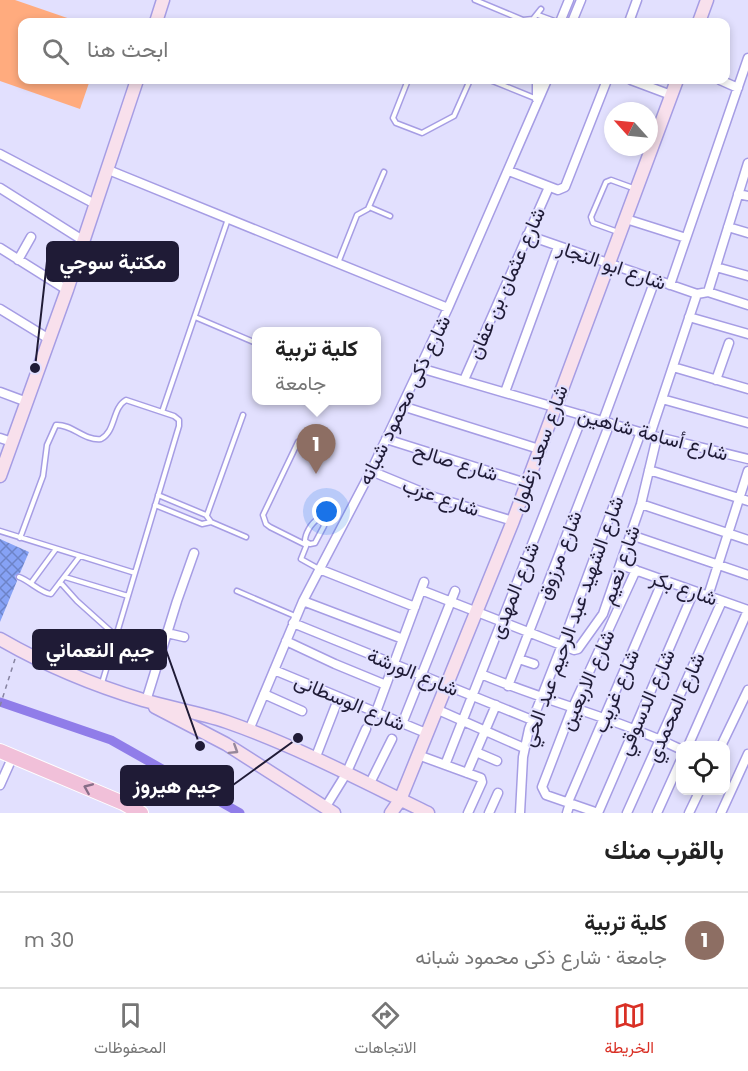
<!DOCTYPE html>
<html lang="ar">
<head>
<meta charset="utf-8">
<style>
  body { margin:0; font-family:Poppins,Vazirmatn,sans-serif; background:#f6f6f6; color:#222; direction:rtl }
  .controls { position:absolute; right:18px; bottom:18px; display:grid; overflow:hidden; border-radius:12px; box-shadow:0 3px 9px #0003 }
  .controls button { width:54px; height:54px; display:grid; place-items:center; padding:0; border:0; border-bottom:2px solid #e0e0e0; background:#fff; color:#222; font:30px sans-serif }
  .compass { position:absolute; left:604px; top:102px; width:54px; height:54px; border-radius:50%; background:#fff; box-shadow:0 3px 9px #0003; rotate:297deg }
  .you { position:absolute; left:327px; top:512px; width:21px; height:21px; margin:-15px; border:4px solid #fff; border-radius:50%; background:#1a73e8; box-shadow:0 0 0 9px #1a73e833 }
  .badge { display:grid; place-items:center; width:39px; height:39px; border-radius:50%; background:#d93025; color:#fff; font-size:20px; font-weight:700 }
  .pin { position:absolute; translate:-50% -50px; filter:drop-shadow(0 2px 3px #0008) }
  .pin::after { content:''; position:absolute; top:32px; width:21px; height:18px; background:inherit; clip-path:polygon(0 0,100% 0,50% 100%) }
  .popup { position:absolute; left:252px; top:327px; width:129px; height:78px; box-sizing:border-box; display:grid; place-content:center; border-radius:12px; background:#fff; filter:drop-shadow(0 2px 4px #0005); font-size:20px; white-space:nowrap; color:#767676 }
  .popup b { font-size:22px; color:#222 }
  .popup::after { content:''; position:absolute; left:50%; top:100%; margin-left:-12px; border:12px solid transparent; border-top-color:#fff }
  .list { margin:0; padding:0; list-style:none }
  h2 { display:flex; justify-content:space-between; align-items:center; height:78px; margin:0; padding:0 24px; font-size:26px }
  h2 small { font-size:20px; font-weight:400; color:#767676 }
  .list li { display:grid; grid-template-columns:39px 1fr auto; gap:18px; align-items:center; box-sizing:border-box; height:96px; padding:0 24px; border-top:2px solid #e0e0e0 }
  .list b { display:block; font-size:22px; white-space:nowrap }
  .list p { margin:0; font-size:20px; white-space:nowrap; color:#767676 }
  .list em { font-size:20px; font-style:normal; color:#767676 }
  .icon { flex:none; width:33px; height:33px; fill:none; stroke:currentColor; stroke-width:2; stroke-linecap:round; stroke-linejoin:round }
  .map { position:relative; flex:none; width:748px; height:813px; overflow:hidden; direction:ltr }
  .search { position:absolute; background:#fff; box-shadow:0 3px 9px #0003; left:18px; right:18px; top:18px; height:66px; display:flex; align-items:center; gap:15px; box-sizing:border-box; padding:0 21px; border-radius:12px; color:#767676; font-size:22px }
  .sheet { height:174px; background:#fff }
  nav { display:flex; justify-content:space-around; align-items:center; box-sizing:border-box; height:84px; border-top:2px solid #e0e0e0; background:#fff; font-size:16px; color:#767676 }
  nav a { display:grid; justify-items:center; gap:3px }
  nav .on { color:#d93025 }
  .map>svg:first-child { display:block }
  .green { fill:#ffab7e }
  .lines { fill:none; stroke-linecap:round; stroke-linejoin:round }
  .canal { stroke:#907de9; stroke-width:9 }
  .building { fill:url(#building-cross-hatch) }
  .lane-casing { stroke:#a69de4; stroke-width:7 }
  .street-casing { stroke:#a69de4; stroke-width:11 }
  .secondary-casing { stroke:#a69de4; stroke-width:15 }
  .primary-casing { stroke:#fff; stroke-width:16 }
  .path { stroke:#8683a0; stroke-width:1.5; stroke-dasharray:4.5 4.5; stroke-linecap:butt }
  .lane { stroke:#fff; stroke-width:4 }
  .street { stroke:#fff; stroke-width:8 }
  .secondary { stroke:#f8e0ec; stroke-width:12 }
  .primary { stroke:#f1c0d9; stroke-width:14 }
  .oneway { stroke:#96879a }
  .oneway2 { stroke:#886e88 }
  .labels { text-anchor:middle; stroke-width:4.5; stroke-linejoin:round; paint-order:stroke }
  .street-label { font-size:20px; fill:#1f1b36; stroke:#e2e0fe }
  .leader { fill:none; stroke:#1f1b36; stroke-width:2 }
  .callout-dot { fill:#1f1b36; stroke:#e2e0fe; stroke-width:2 }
  .callout { fill:#1f1b36; stroke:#1f1b36; stroke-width:2 }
  .callout-label { font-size:21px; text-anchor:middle; font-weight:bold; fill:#fff }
</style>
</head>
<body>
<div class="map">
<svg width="748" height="813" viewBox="0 0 748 813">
  <defs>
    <pattern id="building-cross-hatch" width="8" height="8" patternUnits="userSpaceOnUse" patternTransform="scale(1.5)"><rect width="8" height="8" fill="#86a2f5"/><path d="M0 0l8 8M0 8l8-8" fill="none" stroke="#6d83c7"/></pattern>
  </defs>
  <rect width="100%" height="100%" fill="#e2e0fe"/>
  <path class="green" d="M0,0H15L79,22H22V80H90L80,109L0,81Z"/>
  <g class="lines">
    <path class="canal" d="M0,702L111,740L240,813"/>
  </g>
  <path class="building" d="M0,539L29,552L20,573L15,576L17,581L0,622Z"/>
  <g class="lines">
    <defs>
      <path id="lane" d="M475,0L523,20L533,19L541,9
        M538,15L557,22
        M433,22H439
        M408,80L393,118L396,123L422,133L454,116L470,80
        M490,80L537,99
        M369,207L390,216
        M618,232L593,223L591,217L606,182L611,180L633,188
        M338,263L357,215L368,209L384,172
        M195,317L256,343
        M162,412L228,219
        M298,442L263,515L266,524L270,527L306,545
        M158,495L206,515L211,522L246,537
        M155,505L202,524L211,522
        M207,515L243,415
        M318,519L322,521L324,526L315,543L310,544L305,541C305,534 311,523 318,519Z
        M0,531L135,573
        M20,538L43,476L47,445L56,425C72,424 84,441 101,439C116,431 112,408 126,400L174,416L179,420V426L102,683
        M307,544L301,559L319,569
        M19,577C30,581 41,593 51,594L80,556
        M65,577L128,596
        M60,582L77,601L116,636
        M31,583L56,549
        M237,591L295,616"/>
      <path id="street" d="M560,22L569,0
        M572,22L581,0
        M629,22L637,0
        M631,80L671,95
        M720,80L738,88
        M537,99V80
        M0,154L95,204
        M106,169L448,308
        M509,171L558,190L565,187L607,80
        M0,188L84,241
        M738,194L748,196
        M626,219L686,238
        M728,227L748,233
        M527,235L697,294
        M0,248L67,290
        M18,260L31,237
        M716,267L748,276
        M670,285L748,58
        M708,292L748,305
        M0,309L49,339
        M689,317L748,334
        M673,367L748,389
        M420,368L650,435L748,459
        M464,380L549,187
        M716,380L729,343
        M0,392L27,402
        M505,392L558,247
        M662,399L748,423
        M402,406L539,449
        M603,421L655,280
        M650,435L697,294L708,292L748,163
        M0,438L12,442
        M386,439L526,483
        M649,470L748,501
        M371,471L434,497L513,521
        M641,504L748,540
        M631,535L748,575
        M621,565L748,610
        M319,569L415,607
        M421,590L574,650L578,649L603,614L641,504L657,437
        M708,596L748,471
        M303,601L403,639
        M293,623L532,720
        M167,633L184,637
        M286,641L335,664L386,685
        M519,659L534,664
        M274,670L426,733
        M481,674C547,702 616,718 680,749
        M508,686L610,423
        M264,694L302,711
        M146,701L177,601L194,553
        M436,709L524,748
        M376,712L424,582
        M402,724L455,591
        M249,730L303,601L371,471L448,308L547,80
        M688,746L748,610
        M721,746L748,690
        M476,752L497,761
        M418,755L481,778L482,782L468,813
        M315,759L339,697
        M445,765L583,415
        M467,773L496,705
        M0,785L13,756
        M369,785L392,739
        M568,802L663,580
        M325,808L346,774L366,729
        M489,813L498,793
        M520,813L523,757L529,729L562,645L641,432
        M567,813L570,803
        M598,813L546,795L542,787L572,709L636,570
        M598,813L694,591
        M627,813L722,601
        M657,813L680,762
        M689,813L700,790
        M721,813L748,754"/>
      <path id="secondary" d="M156,22L163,0
        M699,22L707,0
        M0,476L67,290L137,80
        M0,639C45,665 93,685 143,700C171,708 200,713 227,722C296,746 362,781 428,813
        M155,707L226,744L334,813
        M391,813L400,800L513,521L677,80"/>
      <path id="primary" d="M0,751L123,803L141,813"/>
    </defs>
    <use href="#lane" class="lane-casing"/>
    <use href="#street" class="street-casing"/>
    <use href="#secondary" class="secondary-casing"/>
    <use href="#primary" class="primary-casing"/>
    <path class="path" d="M0,706L15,659"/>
    <use href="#lane" class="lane"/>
    <use href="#street" class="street"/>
    <use href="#secondary" class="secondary"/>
    <use href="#primary" class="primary"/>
  </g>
  <defs><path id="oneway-chevron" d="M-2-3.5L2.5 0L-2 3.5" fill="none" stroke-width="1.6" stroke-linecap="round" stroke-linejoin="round" transform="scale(1.5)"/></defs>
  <use class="oneway" href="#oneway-chevron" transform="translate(234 750) rotate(32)"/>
  <use class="oneway2" href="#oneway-chevron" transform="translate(88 788) rotate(-157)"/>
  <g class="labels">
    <g class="street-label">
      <text transform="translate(612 265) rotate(19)" y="7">شارع ابو النجار</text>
      <text transform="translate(506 283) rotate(-66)" y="7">شارع عثمان بن عفان</text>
      <text transform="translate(404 400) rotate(-64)" y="7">شارع ذكى محمود شبانه</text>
      <text transform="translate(653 434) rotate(15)" y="7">شارع أسامة شاهين</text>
      <text transform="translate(539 448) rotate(-70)" y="7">شارع سعد زغلول</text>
      <text transform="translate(456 462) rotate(17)" y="7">شارع صالح</text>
      <text transform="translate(441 497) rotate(19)" y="7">شارع عزب</text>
      <text transform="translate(559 555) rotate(-69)" y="7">شارع مرزوق</text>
      <text transform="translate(620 565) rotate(-71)" y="7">شارع نعيم</text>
      <text transform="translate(684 588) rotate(19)" y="7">شارع بكر</text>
      <text transform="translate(514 590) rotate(-68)" y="7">شارع المهدى</text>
      <text transform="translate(572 621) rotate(-70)" y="7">شارع الشهيد عبد الرحيم عبد الحي</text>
      <text transform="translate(413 672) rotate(22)" y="7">شارع الورشة</text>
      <text transform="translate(587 680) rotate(-66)" y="7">شارع الاربعين</text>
      <text transform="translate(616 691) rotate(-67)" y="7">شارع غريب</text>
      <text transform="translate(350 702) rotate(23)" y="7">شارع الوسطانى</text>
      <text transform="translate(646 702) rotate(-66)" y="7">شارع الدسوقي</text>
      <text transform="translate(675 707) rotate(-66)" y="7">شارع المحمدي</text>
    </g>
  </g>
  <path class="leader" d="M35 368L47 261M200 746L166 650M298 738L233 785"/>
  <g class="callout-dot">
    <circle cx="35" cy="368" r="6"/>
    <circle cx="200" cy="746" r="6"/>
    <circle cx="298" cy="738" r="6"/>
  </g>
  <g class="callout">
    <rect x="47" y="242" width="131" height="39" rx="6"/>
    <rect x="33" y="630" width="133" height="39" rx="6"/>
    <rect x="121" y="766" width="112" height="39" rx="6"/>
  </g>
  <g class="callout-label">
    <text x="113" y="269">مكتبة سوجي</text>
    <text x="100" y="657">جيم النعماني</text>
    <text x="177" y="793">جيم هيروز</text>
  </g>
</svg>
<div class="controls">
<button><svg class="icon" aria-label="locate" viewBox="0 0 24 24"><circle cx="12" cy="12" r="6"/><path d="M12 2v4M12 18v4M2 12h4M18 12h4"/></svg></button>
</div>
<svg class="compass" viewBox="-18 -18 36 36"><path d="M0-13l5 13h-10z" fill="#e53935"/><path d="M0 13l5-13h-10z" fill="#767676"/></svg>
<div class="you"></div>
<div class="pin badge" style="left:316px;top:474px;background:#8d6e63">1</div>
<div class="popup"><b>كلية تربية</b>جامعة</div>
<div class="search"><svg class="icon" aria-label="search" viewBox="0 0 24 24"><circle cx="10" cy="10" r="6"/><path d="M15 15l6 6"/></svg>ابحث هنا</div>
</div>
<section class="sheet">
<h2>بالقرب منك<small></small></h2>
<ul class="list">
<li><span class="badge" style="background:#8d6e63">1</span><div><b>كلية تربية</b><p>جامعة · شارع ذكى محمود شبانه</p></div><em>30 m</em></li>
</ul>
</section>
<nav>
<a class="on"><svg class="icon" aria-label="map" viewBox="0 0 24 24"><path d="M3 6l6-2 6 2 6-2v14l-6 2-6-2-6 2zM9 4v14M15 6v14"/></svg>الخريطة</a>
<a><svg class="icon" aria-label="directions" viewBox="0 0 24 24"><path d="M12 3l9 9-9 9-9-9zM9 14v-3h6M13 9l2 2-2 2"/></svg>الاتجاهات</a>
<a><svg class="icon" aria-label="saved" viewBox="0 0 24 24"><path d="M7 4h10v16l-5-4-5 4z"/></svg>المحفوظات</a>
</nav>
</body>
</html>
